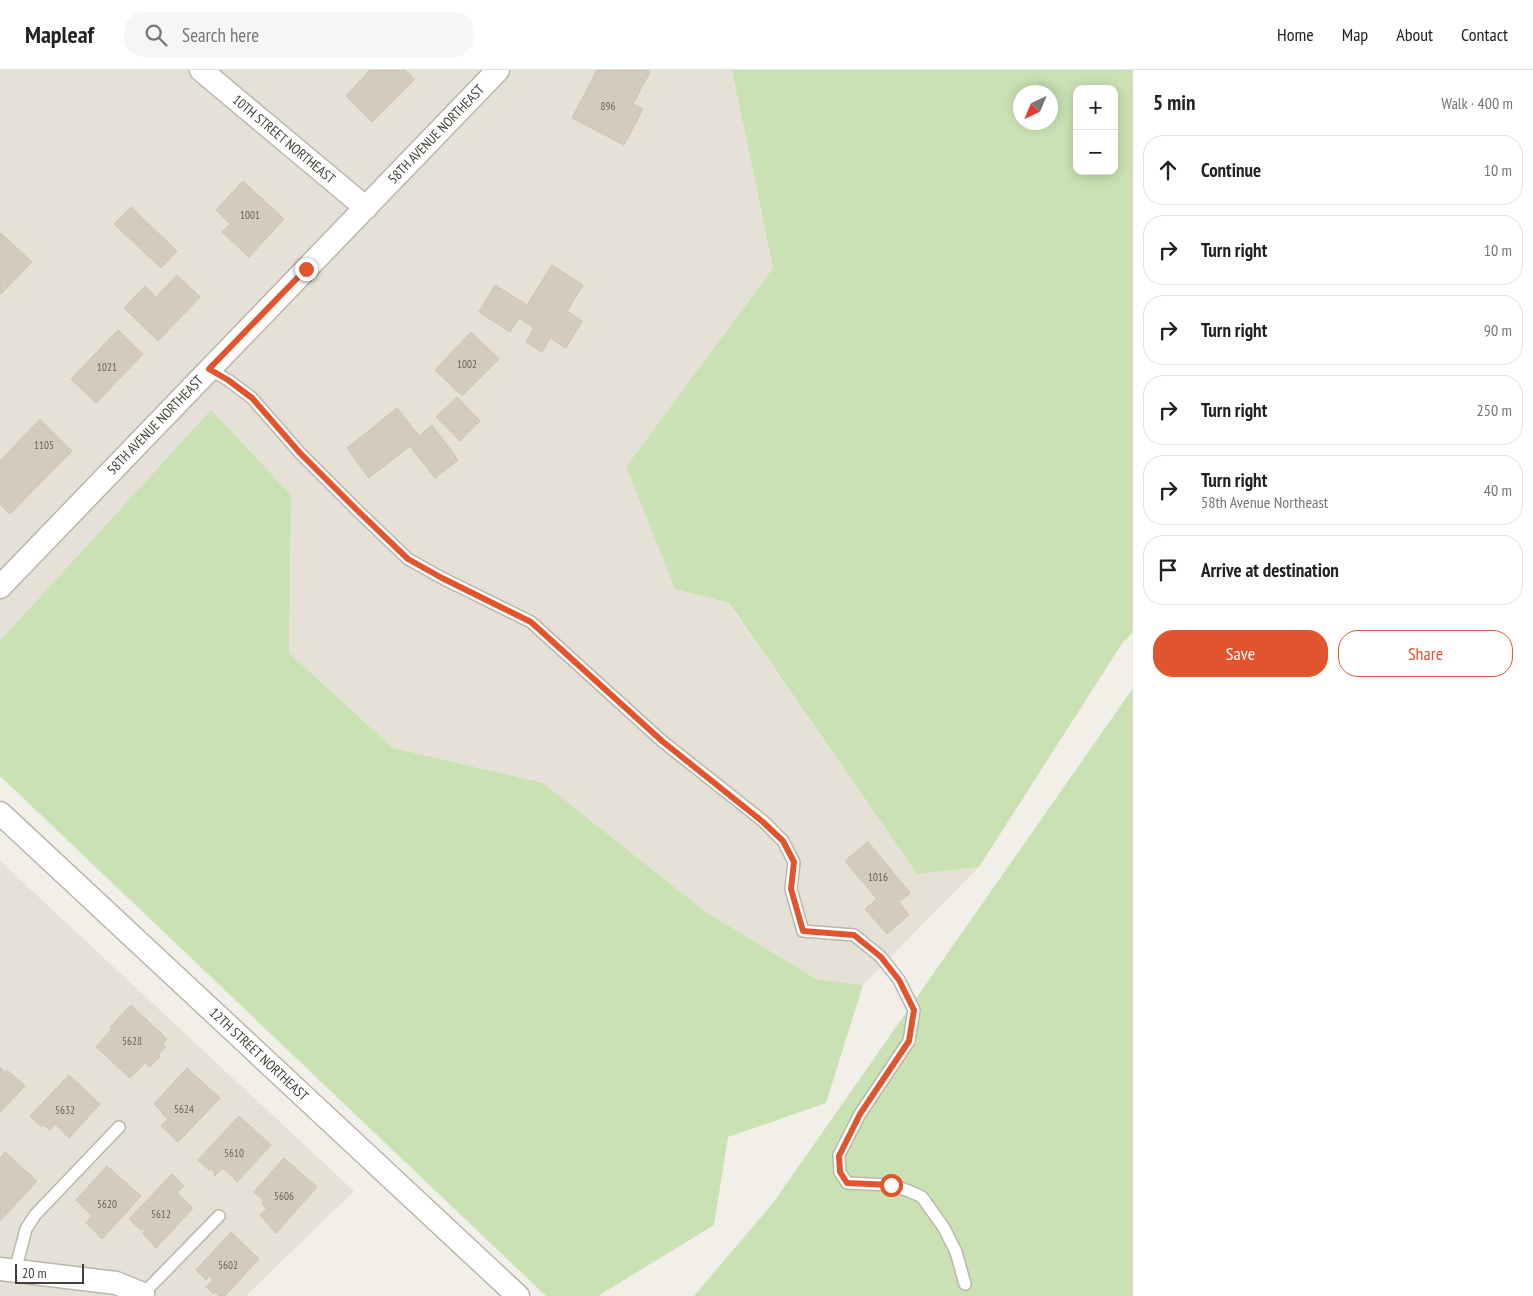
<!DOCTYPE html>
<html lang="en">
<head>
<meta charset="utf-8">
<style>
  body { margin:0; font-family:"PT Sans Narrow",sans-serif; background:#f6f6f6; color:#222 }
  .controls { position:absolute; right:15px; top:15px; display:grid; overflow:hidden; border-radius:10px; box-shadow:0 2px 12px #0003 }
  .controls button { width:45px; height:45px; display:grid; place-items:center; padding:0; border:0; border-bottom:1px solid #e0e0e0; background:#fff; color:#222; font:25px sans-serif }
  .compass { position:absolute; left:1013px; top:15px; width:45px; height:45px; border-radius:50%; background:#fff; box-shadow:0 2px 12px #0003; rotate:224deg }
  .scale { position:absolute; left:15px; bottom:12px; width:69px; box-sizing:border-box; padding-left:5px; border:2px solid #444037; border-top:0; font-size:14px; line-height:18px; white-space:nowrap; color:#444037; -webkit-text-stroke:4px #fff; paint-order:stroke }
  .stop { position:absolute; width:15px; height:15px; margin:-11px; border:4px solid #e1552e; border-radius:50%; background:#fff }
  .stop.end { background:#e1552e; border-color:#fff; box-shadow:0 1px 5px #0008 }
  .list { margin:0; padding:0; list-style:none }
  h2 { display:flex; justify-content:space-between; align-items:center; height:65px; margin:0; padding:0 20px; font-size:21px }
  h2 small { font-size:16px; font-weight:400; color:#767676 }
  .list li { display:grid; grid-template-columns:32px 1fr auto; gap:15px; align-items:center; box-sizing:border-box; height:70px; margin:0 10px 10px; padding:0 10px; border:1px solid #e0e0e0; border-radius:20px }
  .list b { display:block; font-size:19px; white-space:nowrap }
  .list p { margin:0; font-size:16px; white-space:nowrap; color:#767676 }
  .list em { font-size:16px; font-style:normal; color:#767676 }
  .actions { display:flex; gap:10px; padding:15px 20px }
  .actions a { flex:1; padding:11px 0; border:1px solid #e1552e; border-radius:20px; text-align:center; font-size:18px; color:#e1552e }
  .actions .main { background:#e1552e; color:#fff }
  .icon { flex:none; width:28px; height:28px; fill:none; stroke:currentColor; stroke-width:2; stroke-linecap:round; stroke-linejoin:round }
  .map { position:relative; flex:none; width:1133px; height:1226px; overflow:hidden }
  header { display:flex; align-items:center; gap:30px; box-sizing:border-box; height:70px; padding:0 25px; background:#fff; border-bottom:1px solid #e0e0e0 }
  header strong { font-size:24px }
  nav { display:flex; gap:28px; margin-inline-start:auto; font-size:18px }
  .search { width:350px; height:45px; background:#f6f6f6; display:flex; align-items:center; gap:12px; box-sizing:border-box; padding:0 18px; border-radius:20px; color:#767676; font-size:19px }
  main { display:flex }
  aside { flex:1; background:#fff }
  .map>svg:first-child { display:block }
  .residential { fill:#e5e1d6 }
  .green { fill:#cae1b4; fill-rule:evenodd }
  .building { fill:#d2cbbe; stroke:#ccc3b2 }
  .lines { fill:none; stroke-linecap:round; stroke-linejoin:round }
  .lane-casing { stroke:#bcb7ab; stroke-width:14 }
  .street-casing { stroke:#bcb7ab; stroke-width:25 }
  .lane { stroke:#fff; stroke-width:11 }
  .street { stroke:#fff; stroke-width:22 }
  .route { stroke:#e1552e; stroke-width:6 }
  .labels { text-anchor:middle; stroke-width:4; stroke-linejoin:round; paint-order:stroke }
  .number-label { font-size:11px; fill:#686359 }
  .street-label { font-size:14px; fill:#444037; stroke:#fff }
</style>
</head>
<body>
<header>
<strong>Mapleaf</strong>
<div class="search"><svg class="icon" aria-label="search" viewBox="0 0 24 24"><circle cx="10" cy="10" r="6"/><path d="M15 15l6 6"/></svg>Search here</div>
<nav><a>Home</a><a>Map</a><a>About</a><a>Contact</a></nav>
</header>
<main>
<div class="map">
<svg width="1133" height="1226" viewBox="0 0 1133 1226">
  <rect width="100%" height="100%" fill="#f1efe7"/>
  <path class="residential" d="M0,0H732L773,198L626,397L675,519L728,533L917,804L979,797L863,915L816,909L706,842L543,713L393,678L289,583L291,425L0,571Z
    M0,791L354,1121L246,1226H0Z"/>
  <path class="green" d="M732,0H1133V563L1123,572L979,797L917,804L729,533L675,519L626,397L773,198ZM1077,19H1114V101H1077ZM1050,22V52H1021V22Z
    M211,340L291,425L289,583L393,678L543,713L706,842L816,909L863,915L826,1033L728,1067L714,1155L598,1226H546L0,706V571Z
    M1133,618V1226H694L773,1133Z"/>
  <path class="building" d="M370,0H405L415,9L372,52L346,26Z
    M597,0H646L650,2L633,34L643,39L624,75L572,48Z
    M243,111L284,149L249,187L222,162L230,154L216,140Z
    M131,137L177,181L161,198L114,154Z
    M1,163L32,192L0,225V164Z
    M552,195L583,215L567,241L582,251L566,278L550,268L542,282L526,272L534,258L519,248L510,262L479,242L495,215L527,235Z
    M177,205L200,227L158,271L124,238L145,216L156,227Z
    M118,260L143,284L96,333L71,309Z
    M471,262L499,289L462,326L435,300Z
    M457,327L480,351L460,371L436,347Z
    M397,338L419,366L432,355L458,390L435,408L410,376L369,408L347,378Z
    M40,349L72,381L10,444L0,434V391Z
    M868,772L910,823L899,832L909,845L887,864L865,839L877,829L845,791Z
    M131,935L167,969L162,974L166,977L158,985L160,987L150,997L145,993L130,1008L96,977L112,959L110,957Z
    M0,997L5,1002L7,1000L25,1016L0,1042Z
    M187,998L220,1028L178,1072L161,1056L168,1049L162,1044L163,1043L154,1034Z
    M69,1005L100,1034L69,1068L55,1054L50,1060L44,1055L42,1057L30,1046Z
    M239,1046L271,1075L237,1112L229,1103L222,1098L215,1106L214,1105L215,1103L211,1099L209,1100L198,1090Z
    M5,1082L37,1111L0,1151V1088Z
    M284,1088L317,1117L276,1163L260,1145L267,1138L262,1134L264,1131L254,1122Z
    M107,1096L141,1126L102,1169L86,1153L92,1146L76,1130Z
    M172,1104L184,1116L177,1123L193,1138L156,1178L143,1163L145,1161L142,1158L141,1160L129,1149Z
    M231,1162L259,1189L225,1226H219L215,1222L213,1224L206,1217L213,1210L209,1206L206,1210L196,1200Z"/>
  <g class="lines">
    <defs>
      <path id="lane" d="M209,299L228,310L252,328L300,383L358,441L408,489L442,508L531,552L662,671L763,751L783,771L794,792L791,819L803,861L854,865L881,887L899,910L914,940L909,971L860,1044L839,1085L840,1102L847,1113L891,1115L909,1121L922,1127L944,1158L956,1182L965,1214
        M15,1201L26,1159L35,1145L119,1057
        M143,1224L219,1146"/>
      <path id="street" d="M201,0L366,138
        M0,517L498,0
        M0,743L518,1226
        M0,1199L116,1213L143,1224"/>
    </defs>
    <use href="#lane" class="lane-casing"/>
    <use href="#street" class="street-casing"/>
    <use href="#lane" class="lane"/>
    <use href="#street" class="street"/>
  </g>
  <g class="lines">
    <path class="route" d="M306,199L209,299L228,310L252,328L300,383L358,441L408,489L442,508L531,552L662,671L763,752L783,771L794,792L791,819L803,861L854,865L881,887L899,910L914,940L909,971L860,1044L839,1086L840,1102L847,1113L891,1115"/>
  </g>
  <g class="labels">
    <g class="number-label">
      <text x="608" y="40">896</text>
      <text x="250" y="149">1001</text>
      <text x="467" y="298">1002</text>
      <text x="107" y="301">1021</text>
      <text x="44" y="379">1105</text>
      <text x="878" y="811">1016</text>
      <text x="132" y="975">5628</text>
      <text x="184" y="1043">5624</text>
      <text x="65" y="1044">5632</text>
      <text x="234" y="1087">5610</text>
      <text x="284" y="1130">5606</text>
      <text x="107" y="1138">5620</text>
      <text x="161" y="1148">5612</text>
      <text x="228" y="1199">5602</text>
    </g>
    <g class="street-label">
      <text transform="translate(436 64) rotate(-46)" y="5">58TH AVENUE NORTHEAST</text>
      <text transform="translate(284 69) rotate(40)" y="5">10TH STREET NORTHEAST</text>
      <text transform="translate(155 355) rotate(-46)" y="5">58TH AVENUE NORTHEAST</text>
      <text transform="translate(259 984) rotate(43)" y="5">12TH STREET NORTHEAST</text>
    </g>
  </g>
</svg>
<div class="controls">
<button>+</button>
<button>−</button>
</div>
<svg class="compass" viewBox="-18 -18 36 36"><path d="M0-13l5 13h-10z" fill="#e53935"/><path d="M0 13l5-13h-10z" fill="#767676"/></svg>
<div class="scale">20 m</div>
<div class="stop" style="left:891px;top:1115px"></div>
<div class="stop end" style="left:306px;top:199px"></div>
</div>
<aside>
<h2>5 min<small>Walk · 400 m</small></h2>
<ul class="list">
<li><svg class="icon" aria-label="ahead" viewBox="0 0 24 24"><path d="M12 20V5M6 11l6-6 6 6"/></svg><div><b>Continue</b></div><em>10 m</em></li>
<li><svg class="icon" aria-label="right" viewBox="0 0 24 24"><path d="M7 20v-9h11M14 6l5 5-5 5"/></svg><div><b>Turn right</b></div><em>10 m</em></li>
<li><svg class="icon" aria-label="right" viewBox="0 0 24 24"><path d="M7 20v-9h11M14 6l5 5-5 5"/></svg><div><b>Turn right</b></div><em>90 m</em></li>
<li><svg class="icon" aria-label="right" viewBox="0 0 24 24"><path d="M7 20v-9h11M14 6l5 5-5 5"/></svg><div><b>Turn right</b></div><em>250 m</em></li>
<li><svg class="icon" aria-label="right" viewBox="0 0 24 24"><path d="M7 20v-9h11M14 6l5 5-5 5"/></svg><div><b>Turn right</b><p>58th Avenue Northeast</p></div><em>40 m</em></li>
<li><svg class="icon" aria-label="arrive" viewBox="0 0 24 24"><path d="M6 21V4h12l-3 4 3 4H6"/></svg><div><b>Arrive at destination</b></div></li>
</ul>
<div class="actions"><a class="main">Save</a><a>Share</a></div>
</aside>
</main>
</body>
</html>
